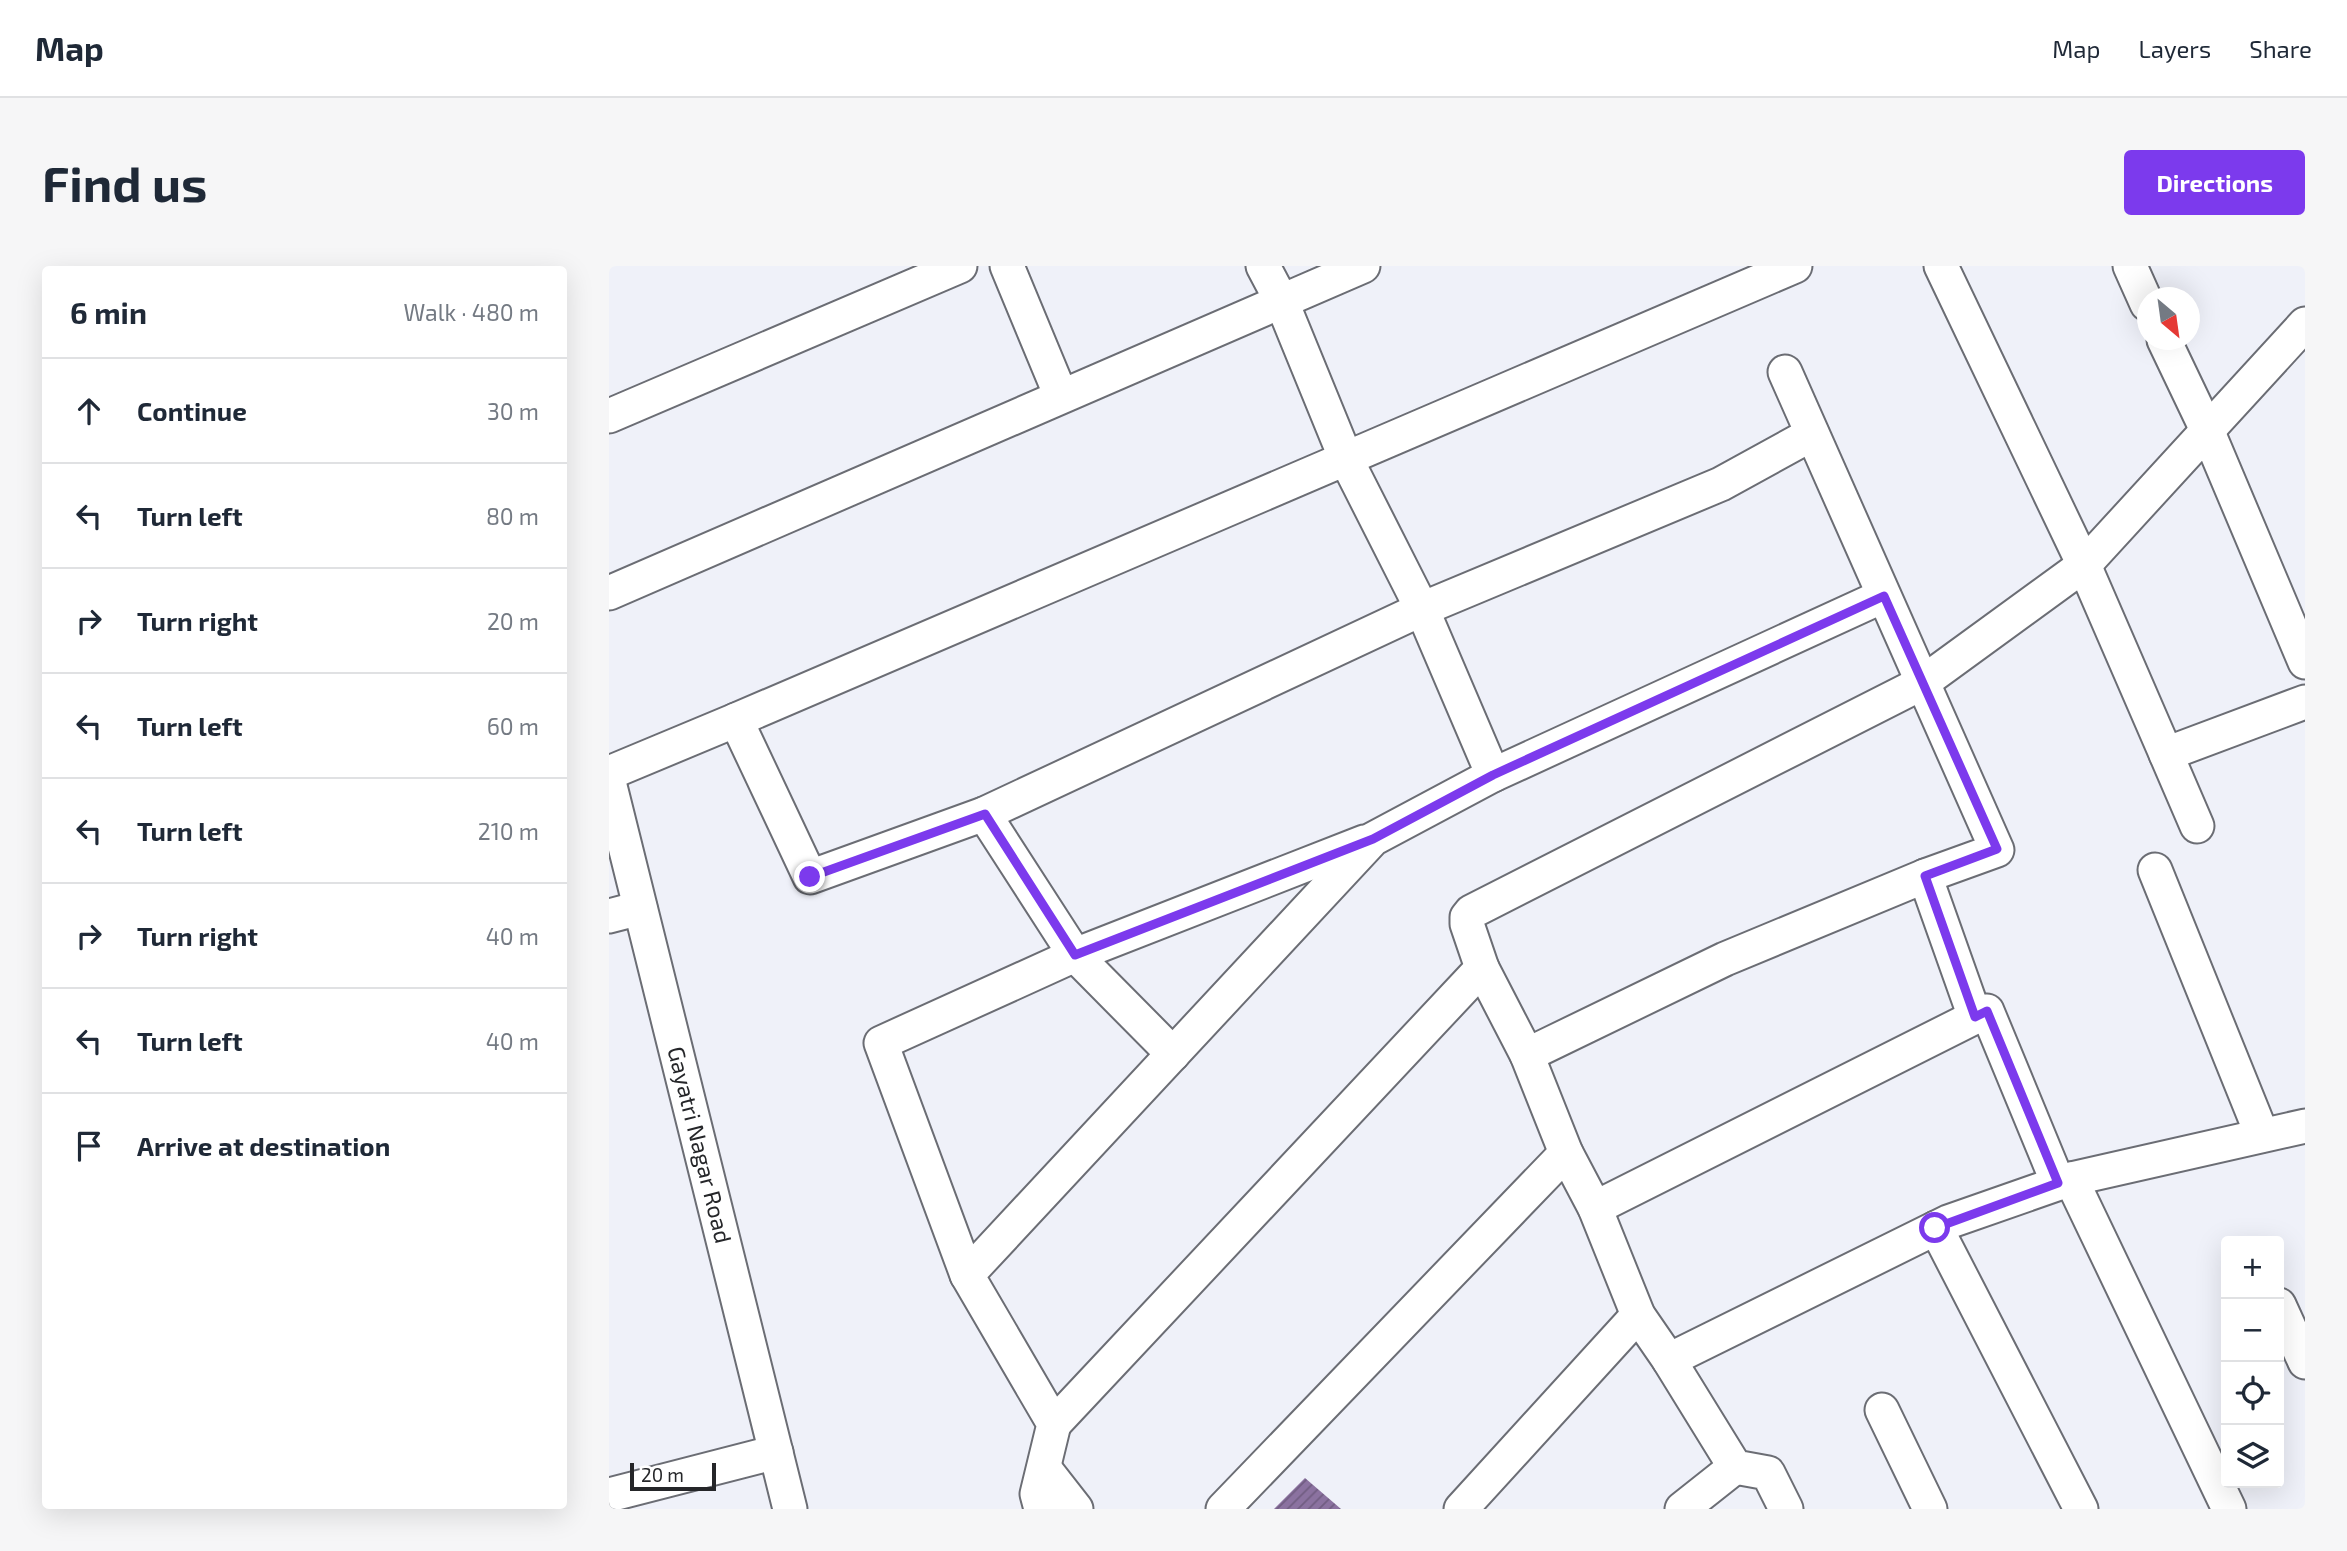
<!DOCTYPE html>
<html lang="en">
<head>
<meta charset="utf-8">
<style>
  body { margin:0; font-family:"Exo 2",sans-serif; background:#f6f6f7; color:#1f2937 }
  .controls { position:absolute; right:21px; bottom:21px; display:grid; overflow:hidden; border-radius:7px; box-shadow:0 7px 28px #0002 }
  .controls button { width:63px; height:63px; display:grid; place-items:center; padding:0; border:0; border-bottom:2px solid #e0e1e3; background:#fff; color:#1f2937; font:35px sans-serif }
  .compass { position:absolute; left:1528px; top:21px; width:63px; height:63px; border-radius:50%; background:#fff; box-shadow:0 7px 28px #0002; rotate:151deg }
  .scale { position:absolute; left:21px; bottom:18px; width:86px; box-sizing:border-box; padding-left:7px; border:4px solid #252629; border-top:0; font-size:19px; line-height:24px; white-space:nowrap; color:#252629; -webkit-text-stroke:5px #fff; paint-order:stroke }
  .stop { position:absolute; width:21px; height:21px; margin:-16px; border:5px solid #7c3aed; border-radius:50%; background:#fff }
  .stop.end { background:#7c3aed; border-color:#fff; box-shadow:0 2px 7px #0008 }
  .list { margin:0; padding:0; list-style:none }
  h2 { display:flex; justify-content:space-between; align-items:center; height:91px; margin:0; padding:0 28px; font-size:30px }
  h2 small { font-size:23px; font-weight:400; color:#747a83 }
  .list li { display:grid; grid-template-columns:46px 1fr auto; gap:21px; align-items:center; box-sizing:border-box; height:105px; padding:0 28px; border-top:2px solid #e0e1e3 }
  .list b { display:block; font-size:26px; white-space:nowrap }
  .list em { font-size:23px; font-style:normal; color:#747a83 }
  .icon { flex:none; width:38px; height:38px; fill:none; stroke:currentColor; stroke-width:2; stroke-linecap:round; stroke-linejoin:round }
  .map { position:relative; flex:none; width:1696px; height:1243px; overflow:hidden; border-radius:7px }
  header { display:flex; align-items:center; gap:42px; box-sizing:border-box; height:98px; padding:0 35px; background:#fff; border-bottom:2px solid #e0e1e3 }
  header strong { font-size:33px }
  nav { display:flex; gap:38px; margin-inline-start:auto; font-size:24px }
  .intro { display:flex; align-items:center; justify-content:space-between; box-sizing:border-box; height:168px; padding:0 42px }
  h1 { margin:0; font-size:49px }
  .button { padding:18px 32px; border-radius:7px; background:#7c3aed; color:#fff; font-size:24px; font-weight:700 }
  main { display:flex; gap:42px; padding:0 42px }
  aside { flex:1; background:#fff; border-radius:7px; box-shadow:0 7px 28px #0002 }
  .map>svg:first-child { display:block }
  .building { fill:url(#building-hatch) }
  .lines { fill:none; stroke-linecap:round; stroke-linejoin:round }
  .minor-casing { stroke:#6b6d74; stroke-width:37 }
  .minor { stroke:#fff; stroke-width:33 }
  .route { stroke:#7c3aed; stroke-width:9 }
  .labels { text-anchor:middle; stroke-width:7; stroke-linejoin:round; paint-order:stroke }
  .street-label { font-size:23px; fill:#252629; stroke:#fff }
</style>
</head>
<body>
<header>
<strong>Map</strong>
<nav><a>Map</a><a>Layers</a><a>Share</a></nav>
</header>
<div class="intro"><h1>Find us</h1><a class="button">Directions</a></div>
<main>
<aside>
<h2>6 min<small>Walk · 480 m</small></h2>
<ul class="list">
<li><svg class="icon" aria-label="ahead" viewBox="0 0 24 24"><path d="M12 20V5M6 11l6-6 6 6"/></svg><div><b>Continue</b></div><em>30 m</em></li>
<li><svg class="icon" aria-label="left" viewBox="0 0 24 24"><path d="M17 20v-9H6M10 6l-5 5 5 5"/></svg><div><b>Turn left</b></div><em>80 m</em></li>
<li><svg class="icon" aria-label="right" viewBox="0 0 24 24"><path d="M7 20v-9h11M14 6l5 5-5 5"/></svg><div><b>Turn right</b></div><em>20 m</em></li>
<li><svg class="icon" aria-label="left" viewBox="0 0 24 24"><path d="M17 20v-9H6M10 6l-5 5 5 5"/></svg><div><b>Turn left</b></div><em>60 m</em></li>
<li><svg class="icon" aria-label="left" viewBox="0 0 24 24"><path d="M17 20v-9H6M10 6l-5 5 5 5"/></svg><div><b>Turn left</b></div><em>210 m</em></li>
<li><svg class="icon" aria-label="right" viewBox="0 0 24 24"><path d="M7 20v-9h11M14 6l5 5-5 5"/></svg><div><b>Turn right</b></div><em>40 m</em></li>
<li><svg class="icon" aria-label="left" viewBox="0 0 24 24"><path d="M17 20v-9H6M10 6l-5 5 5 5"/></svg><div><b>Turn left</b></div><em>40 m</em></li>
<li><svg class="icon" aria-label="arrive" viewBox="0 0 24 24"><path d="M6 21V4h12l-3 4 3 4H6"/></svg><div><b>Arrive at destination</b></div></li>
</ul>
</aside>
<div class="map">
<svg width="1696" height="1243" viewBox="0 0 1696 1243">
  <defs>
    <pattern id="building-hatch" width="6" height="6" patternUnits="userSpaceOnUse" patternTransform="scale(1.75)"><rect width="6" height="6" fill="#8b72a0"/><path d="M-1 1l2-2M0 6l6-6M5 7l2-2" fill="none" stroke="#715d82"/></pattern>
  </defs>
  <rect width="100%" height="100%" fill="#eff1f9"/>
  <path class="building" d="M696,1212L732,1243H665Z"/>
  <g class="lines">
    <defs>
      <g id="minor">
        <path d="M398,0L452,130"/>
        <path d="M1186,0L127,454L201,611L375,548L813,343L1112,218L1203,168"/>
        <path d="M1332,0L1475,299L1557,488L1696,436"/>
        <path d="M1521,0L1538,38"/>
        <path d="M1555,74L1598,164L1696,396"/>
        <path d="M0,150L351,0"/>
        <path d="M0,327L754,0"/>
        <path d="M1557,488L1588,560"/>
        <path d="M0,507L127,454"/>
        <path d="M884,509L1274,330"/>
        <path id="s1" d="M0,516L181,1243"/>
        <path d="M375,548L466,689L564,788"/>
        <path d="M1546,604L1653,869"/>
        <path d="M1316,610L1366,751"/>
        <path d="M0,650L31,642"/>
        <path d="M873,702L918,789L957,887L986,942L1029,1049L1060,1094L1126,1201L1159,1207L1177,1243"/>
        <path d="M918,789L1116,693L1316,610L1388,584L1176,106"/>
        <path d="M1462,913L1620,1243"/>
        <path d="M986,942L1378,745L1449,917"/>
        <path d="M1327,962L1472,1243"/>
        <path d="M358,1009L272,777L466,689L755,576"/>
        <path d="M1670,1039L1696,1096"/>
        <path d="M1060,1094L1339,956L1462,913L1696,860"/>
        <path d="M1273,1144L1321,1243"/>
        <path d="M445,1158L873,702L858,658V651L862,646L1313,417L1475,299L1696,58"/>
        <path d="M435,1202L467,1243"/>
        <path d="M0,1229L167,1186"/>
        <path d="M432,1243L428,1228L445,1158L358,1009L764,573L884,509L813,343L737,193L672,34L654,0"/>
        <path d="M614,1243L957,887"/>
        <path d="M852,1243L1029,1049"/>
        <path d="M1073,1243L1126,1201"/>
      </g>
    </defs>
    <use href="#minor" class="minor-casing"/>
    <use href="#minor" class="minor"/>
  </g>
  <g class="lines">
    <path class="route" d="M201,611L376,548L466,689L764,573L884,509L1275,330L1388,583L1316,610L1366,751L1378,745L1449,917L1326,962"/>
  </g>
  <g class="labels">
    <g class="street-label">
      <text dy="8" stroke="none"><textPath href="#s1" startOffset="374">Gayatri Nagar Road</textPath></text>
    </g>
  </g>
</svg>
<div class="controls">
<button>+</button>
<button>−</button>
<button><svg class="icon" aria-label="locate" viewBox="0 0 24 24"><circle cx="12" cy="12" r="6"/><path d="M12 2v4M12 18v4M2 12h4M18 12h4"/></svg></button>
<button><svg class="icon" aria-label="layers" viewBox="0 0 24 24"><path d="M12 4l9 5-9 5-9-5zM3 14l9 5 9-5"/></svg></button>
</div>
<svg class="compass" viewBox="-18 -18 36 36"><path d="M0-13l5 13h-10z" fill="#e53935"/><path d="M0 13l5-13h-10z" fill="#747a83"/></svg>
<div class="scale">20 m</div>
<div class="stop" style="left:1326px;top:962px"></div>
<div class="stop end" style="left:201px;top:611px"></div>
</div>
</main>
</body>
</html>
